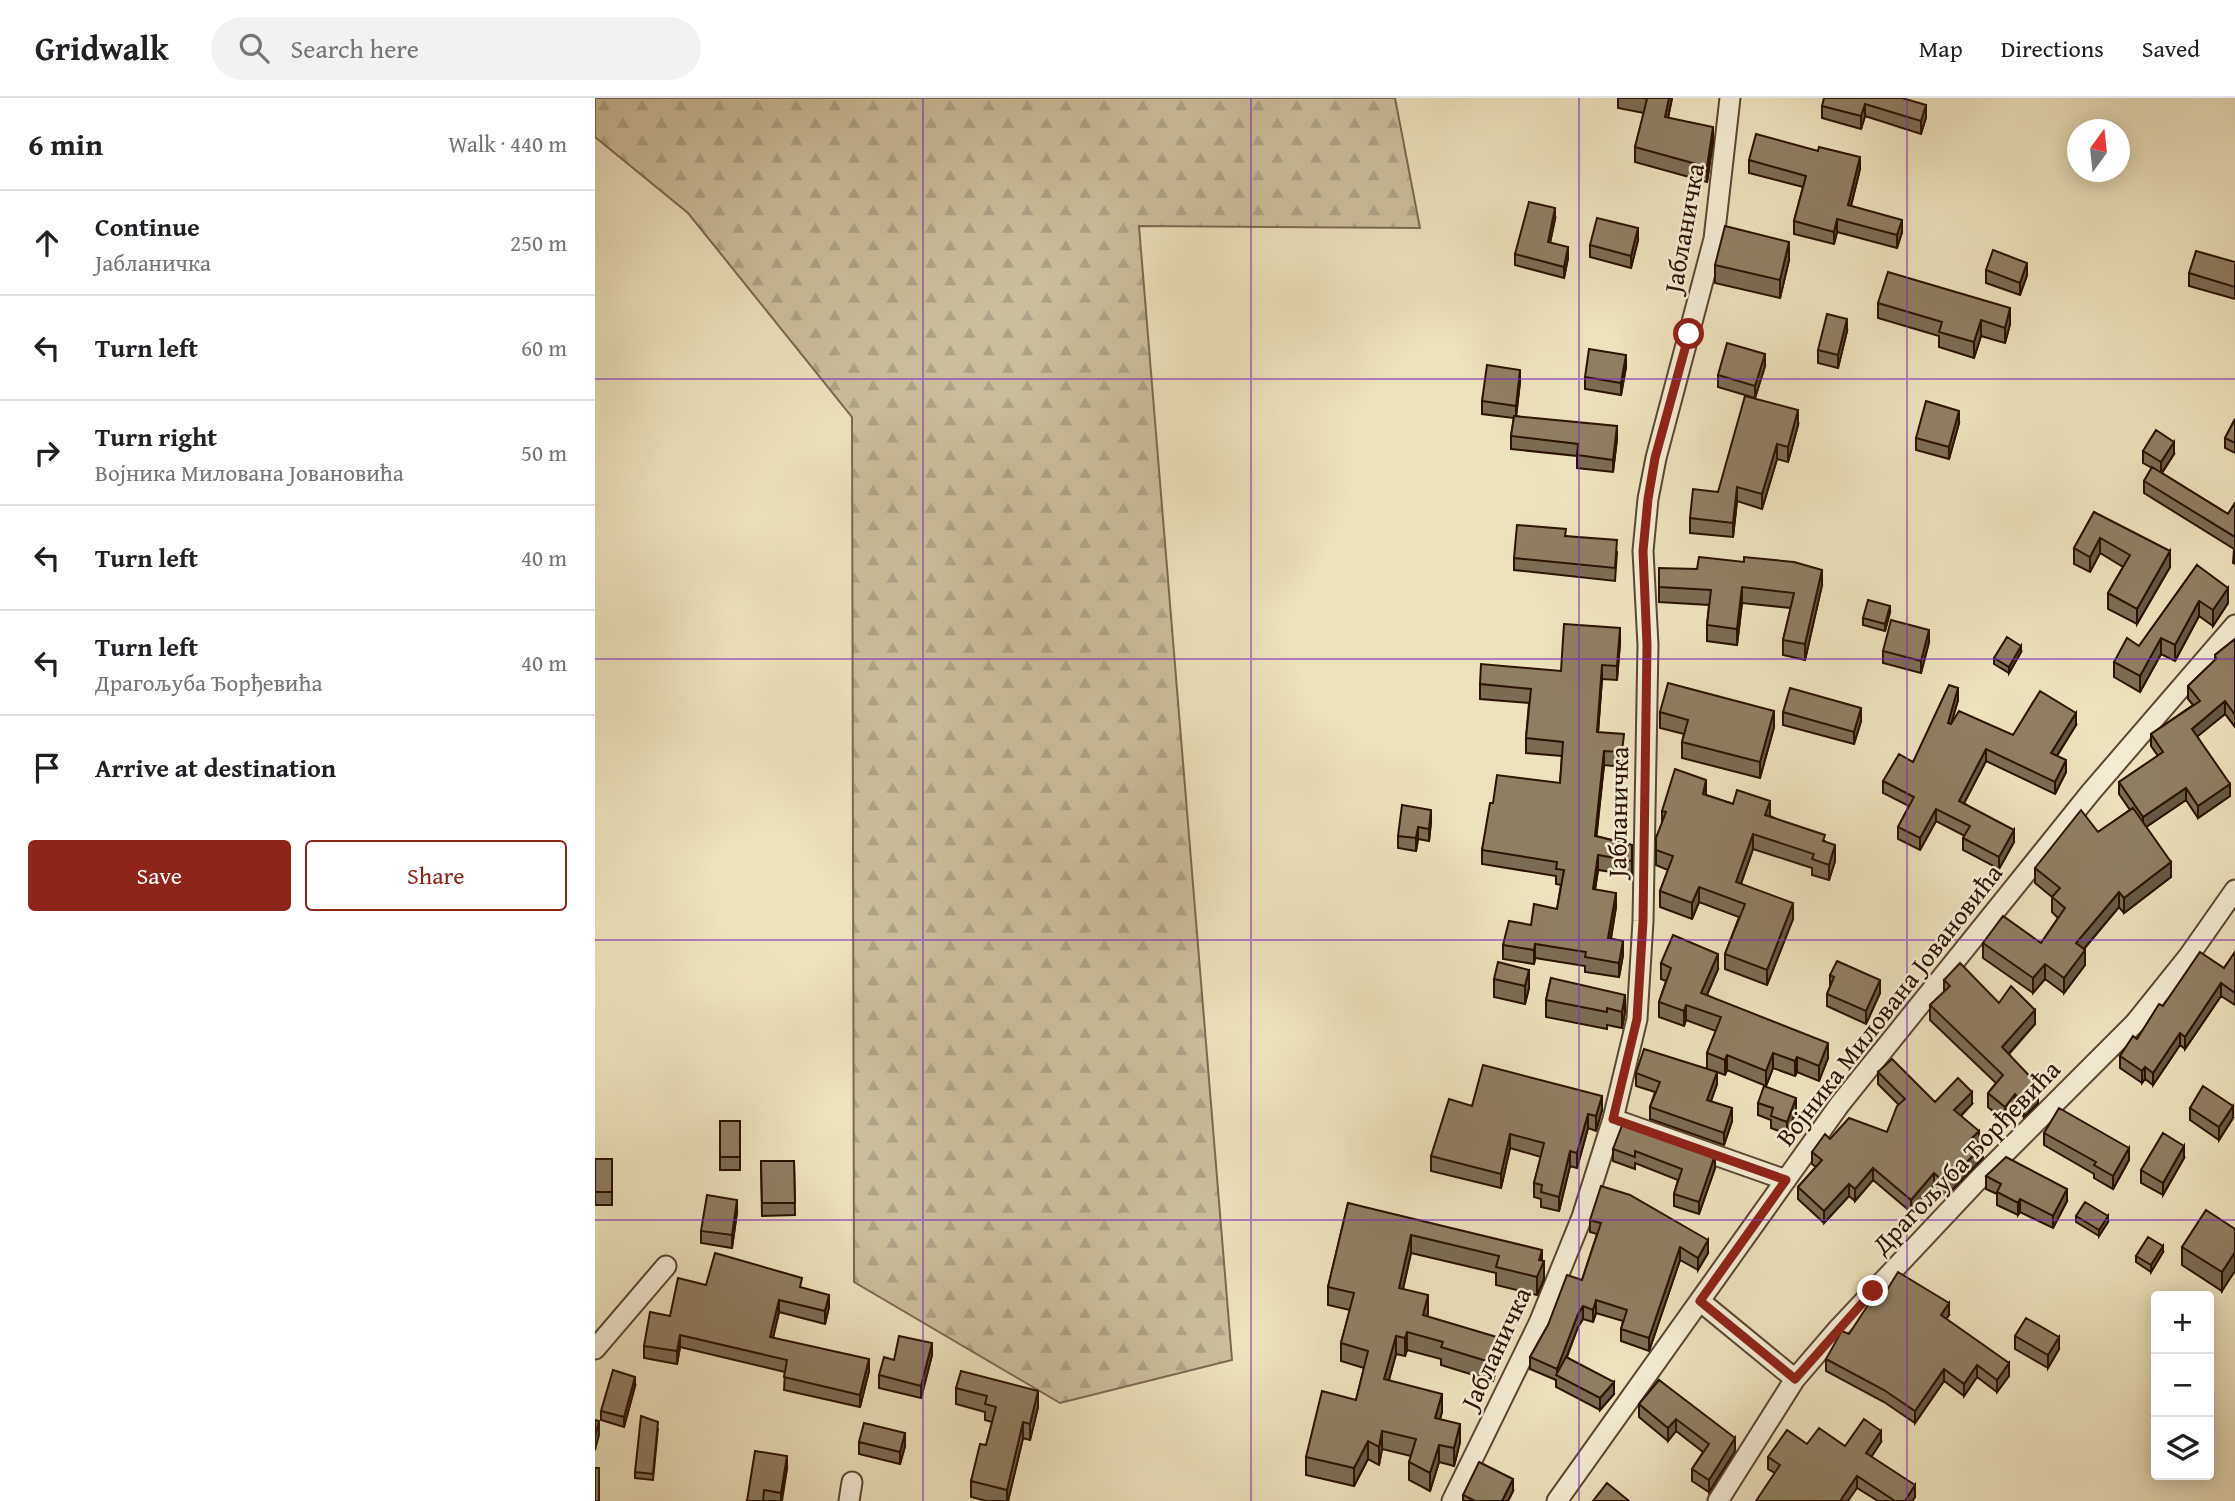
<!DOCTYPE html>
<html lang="en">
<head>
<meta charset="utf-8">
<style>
  body { margin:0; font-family:"Gentium Book Plus",serif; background:#f2f2f2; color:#202124 }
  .controls { position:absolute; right:21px; bottom:21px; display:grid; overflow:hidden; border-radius:7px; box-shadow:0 4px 18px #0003 }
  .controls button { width:63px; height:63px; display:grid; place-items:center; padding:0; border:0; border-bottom:2px solid #e0e0e0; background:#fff; color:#202124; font:35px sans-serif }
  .compass { position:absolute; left:1472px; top:21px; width:63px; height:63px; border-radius:50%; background:#fff; box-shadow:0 4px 18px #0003; rotate:15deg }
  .stop { position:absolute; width:21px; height:21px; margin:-16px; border:5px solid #8f2418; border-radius:50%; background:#fff }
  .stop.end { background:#8f2418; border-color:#fff; box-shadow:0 2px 7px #0008 }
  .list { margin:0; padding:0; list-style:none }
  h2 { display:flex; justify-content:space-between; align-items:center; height:91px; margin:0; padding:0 28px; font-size:30px }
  h2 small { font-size:23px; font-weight:400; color:#757577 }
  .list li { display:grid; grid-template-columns:46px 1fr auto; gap:21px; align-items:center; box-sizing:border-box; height:105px; padding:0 28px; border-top:2px solid #e0e0e0 }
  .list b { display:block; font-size:26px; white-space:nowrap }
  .list p { margin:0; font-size:23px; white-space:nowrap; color:#757577 }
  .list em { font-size:23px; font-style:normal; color:#757577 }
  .actions { display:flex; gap:14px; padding:21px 28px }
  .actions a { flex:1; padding:16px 0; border:2px solid #8f2418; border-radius:7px; text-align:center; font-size:24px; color:#8f2418 }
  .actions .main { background:#8f2418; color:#fff }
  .icon { flex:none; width:38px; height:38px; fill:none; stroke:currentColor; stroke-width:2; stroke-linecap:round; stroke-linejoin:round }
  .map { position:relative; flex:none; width:1640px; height:1403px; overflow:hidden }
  header { display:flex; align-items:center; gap:42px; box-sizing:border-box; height:98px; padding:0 35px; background:#fff; border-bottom:2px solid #e0e0e0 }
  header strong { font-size:33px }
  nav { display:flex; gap:38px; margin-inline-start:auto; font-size:24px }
  .search { width:490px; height:63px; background:#f2f2f2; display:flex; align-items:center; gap:18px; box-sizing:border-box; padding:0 24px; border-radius:38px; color:#757577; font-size:26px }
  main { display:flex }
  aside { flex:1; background:#fff }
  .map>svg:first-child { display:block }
  .forest { fill:url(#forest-firs); stroke:#7b694e; stroke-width:2 }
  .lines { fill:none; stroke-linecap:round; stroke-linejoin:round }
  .street-casing { stroke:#5b472f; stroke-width:23 }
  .street { stroke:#f3ecd3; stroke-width:19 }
  .wall { fill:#7b6d53; stroke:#2b1300; stroke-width:2 }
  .shaded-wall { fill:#645944; stroke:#2b1300; stroke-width:2 }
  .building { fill:#8f7f61; stroke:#2b1300; stroke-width:2 }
  .route { stroke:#8f2418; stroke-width:9 }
  .grid { fill:none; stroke:#7b2cbf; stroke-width:2; stroke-opacity:0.55 }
  .labels { text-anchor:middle; stroke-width:5; stroke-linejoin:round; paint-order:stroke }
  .street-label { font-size:26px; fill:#2b1300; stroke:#f3ecd3 }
</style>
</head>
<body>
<header>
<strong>Gridwalk</strong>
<div class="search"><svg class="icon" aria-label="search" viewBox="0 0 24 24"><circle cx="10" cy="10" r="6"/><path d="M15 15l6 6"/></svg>Search here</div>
<nav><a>Map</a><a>Directions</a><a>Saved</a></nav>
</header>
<main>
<aside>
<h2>6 min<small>Walk · 440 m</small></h2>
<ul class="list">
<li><svg class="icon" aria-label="ahead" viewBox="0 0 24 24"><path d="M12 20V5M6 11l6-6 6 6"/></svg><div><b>Continue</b><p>Јабланичка</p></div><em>250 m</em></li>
<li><svg class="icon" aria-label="left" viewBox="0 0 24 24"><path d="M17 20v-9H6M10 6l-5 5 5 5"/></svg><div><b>Turn left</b></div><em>60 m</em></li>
<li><svg class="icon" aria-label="right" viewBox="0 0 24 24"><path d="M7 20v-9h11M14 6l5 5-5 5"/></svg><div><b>Turn right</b><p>Војника Милована Јовановића</p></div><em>50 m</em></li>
<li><svg class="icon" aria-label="left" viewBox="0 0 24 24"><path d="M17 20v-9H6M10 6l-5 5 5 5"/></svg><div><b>Turn left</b></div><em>40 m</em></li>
<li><svg class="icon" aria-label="left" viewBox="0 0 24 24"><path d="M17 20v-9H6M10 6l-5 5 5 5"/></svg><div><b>Turn left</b><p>Драгољуба Ђорђевића</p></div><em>40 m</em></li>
<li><svg class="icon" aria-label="arrive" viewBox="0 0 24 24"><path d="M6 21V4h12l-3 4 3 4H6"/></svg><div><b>Arrive at destination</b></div></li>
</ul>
<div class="actions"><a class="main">Save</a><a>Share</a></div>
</aside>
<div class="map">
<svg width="1640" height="1403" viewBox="0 0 1640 1403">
  <defs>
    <pattern id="forest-firs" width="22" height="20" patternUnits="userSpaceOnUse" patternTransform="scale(1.75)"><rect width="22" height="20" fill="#cbbf9b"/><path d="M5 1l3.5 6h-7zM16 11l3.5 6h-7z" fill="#aea384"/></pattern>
  </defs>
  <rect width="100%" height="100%" fill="#ece2bb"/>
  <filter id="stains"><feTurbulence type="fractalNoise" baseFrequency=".00286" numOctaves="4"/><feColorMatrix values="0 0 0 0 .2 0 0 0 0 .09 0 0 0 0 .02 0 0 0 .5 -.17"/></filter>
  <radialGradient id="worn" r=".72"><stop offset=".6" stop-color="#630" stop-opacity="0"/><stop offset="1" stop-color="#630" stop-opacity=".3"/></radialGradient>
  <path class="forest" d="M0,0H800L825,130L544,128L637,1262L465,1305L259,1184L257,319L93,115L0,39Z"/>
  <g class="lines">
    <defs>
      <path id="street" d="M1018,1021L1191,1082
        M1105,1203L1200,1281
        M0,1251L71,1168
        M254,1403L257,1384
        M857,1403L944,1225L987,1119L1018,1021L1042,921L1048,823L1053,547L1048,453L1053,401L1061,360L1119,141L1135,0
        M962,1403L1245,1006L1496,694L1640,527
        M1123,1403L1200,1281L1243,1231L1383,1082L1540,925L1593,859L1640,792"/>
    </defs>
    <use href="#street" class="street-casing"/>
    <use href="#street" class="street"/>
  </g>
  <path class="wall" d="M1023,0H1077L1073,20L1118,43L1112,84L1040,64V49L1049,15L1023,10Z
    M1307,0L1331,19L1326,36L1270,18L1266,31L1227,20V8Z
    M1154,62L1265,71L1256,108L1307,134L1302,150L1242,134L1239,146L1199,136V123L1208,89L1154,75Z
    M960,121L955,144L973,160L969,180L920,167V156Z
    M1043,142L1036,170L995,159V147Z
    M1194,162L1185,200L1120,185V167Z
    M1640,164V201L1594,188V175Z
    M1391,172L1432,177L1425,197L1391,185Z
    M1283,205L1415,226L1410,245L1386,238L1379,260L1344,249V238L1283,220Z
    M1252,233L1243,270L1223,265V252Z
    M1170,268L1160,300L1123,289V277Z
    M1031,269L1026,297L990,291V279Z
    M925,284L921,318L1022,341L1018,374L982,370V358L916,351V338L919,320L887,316V303Z
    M1640,321V355L1630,350V340Z
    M1364,325L1354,361L1321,352V340Z
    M1203,327L1193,364L1182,361L1167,411L1142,403L1138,439L1095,435V420L1123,394Z
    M1548,353L1579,356L1567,375L1633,416L1640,405V466L1638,465L1639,451L1549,395V383L1557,370L1548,365Z
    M1499,414L1575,469L1542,526L1513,511V495L1528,469L1505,455L1495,474L1479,466V450Z
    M971,438L1022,454L1020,483L919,472V460Z
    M1602,467L1633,505L1618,528L1604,518L1580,563L1566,556L1545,594L1519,579V564L1544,548Z
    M1227,487L1210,562L1188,557V542L1196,510L1147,505L1142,547L1112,543V527L1114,507L1064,504V489Z
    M1295,514L1290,533L1268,527V520Z
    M1640,541V629L1630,616L1602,638L1635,698L1603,720L1591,702L1551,729L1576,779L1529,815L1524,809L1489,851L1490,867L1469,895L1450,881L1438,895L1388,860V845H1446L1463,820L1457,814V799L1440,785V770L1503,734L1535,712L1524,696V684L1563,658L1556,648V636L1598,607L1593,601V588L1620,562V557Z
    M1334,544L1326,575L1288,565V553Z
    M1025,545L1022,582L1007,581L1003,634L1029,651L1027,669L1009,667L1001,738L1037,747V777L1003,772L1000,791L1021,809L1016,841L1028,857L1024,879L990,874V868L940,860L939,866L908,861V847L936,827L962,811L966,787L961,786V778L887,766V752L898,705L965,685L967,658L931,655V640L934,605L885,601V586L966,573Z
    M1426,554L1414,575L1399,566V560Z
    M1363,602L1356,625L1418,637L1481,627L1462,658L1471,674L1460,696L1391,663L1369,705L1419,744L1404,771L1368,752V740L1370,738L1341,723L1325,752L1303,741V729L1314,708L1288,695V683L1318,664Z
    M1065,614L1179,629L1165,680L1087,660V644L1089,636L1065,630Z
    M1188,614L1266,623L1259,646L1188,627Z
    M1111,697L1175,718L1230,743L1240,763L1234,782L1217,777V770L1158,751L1146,786L1198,821L1172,887L1130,871V856L1144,819L1104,804L1097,821L1065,809V793L1073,772L1061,767V740L1067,726V713Z
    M836,724L834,743L823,741L821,753L803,750V738Z
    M1640,854V907L1626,898L1590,951L1585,947L1558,987L1550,981L1547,985L1525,970V958L1542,941L1568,908L1629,870Z
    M1066,865L1123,871L1112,897L1233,960L1224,983L1202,974L1200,978L1178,970L1171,988L1132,972L1130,977L1122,974V986L1116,1003L1137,1023L1129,1047L1055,1021V1009L1060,994L1041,988V975L1112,970V955L1121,933L1091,922L1089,928L1064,919V904L1071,883L1066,881Z
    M934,872V890L930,906L899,899V881Z
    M1235,877L1285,895L1271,926L1232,908V896L1235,889Z
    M956,880L1030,914L1027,930L1012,927V931L951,919V902Z
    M1349,882L1404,905L1440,926L1414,956L1443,1005L1429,1019L1420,1010L1410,1023L1393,1009V995L1401,985L1335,922V907L1349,894Z
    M1283,974L1340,1004L1377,1006L1366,1018L1384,1045L1388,1060L1351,1098L1339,1087L1316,1114L1278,1082L1260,1103L1254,1098L1229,1125L1203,1101V1089L1221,1069L1217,1066V1054L1235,1041L1292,1034L1304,1007L1283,986Z
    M1163,1005L1201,1013L1192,1036L1176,1030V1022L1163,1017Z
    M877,1008L1007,1012L1001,1033L993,1030L982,1070L975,1068L964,1113L946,1109V1101L939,1099V1085L946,1059L915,1050L906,1090L836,1073V1058Z
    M1595,1010L1638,1020L1624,1042L1595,1022Z
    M125,1023H145V1072H125Z
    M1449,1035L1534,1062L1518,1091L1499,1080V1076L1449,1047Z
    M1018,1051L1120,1057V1070L1104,1116L1079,1108V1096L1083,1082L1040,1065V1071L1018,1063Z
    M1589,1060L1568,1097L1546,1085V1072Z
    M0,1061H17V1107H0Z
    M166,1063H199L200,1117L167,1118Z
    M1391,1078L1472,1103L1458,1130L1425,1114L1423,1117L1402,1107V1096L1391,1091Z
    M753,1105L947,1163L949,1181L942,1197L901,1187V1175L816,1155L808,1191L833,1215L832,1219L905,1258L898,1283L846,1267V1261L812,1252L810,1258L801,1256L794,1282L847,1314L845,1321L865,1344L859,1368L844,1364L835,1393L814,1382V1364L816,1358L787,1351L784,1367L773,1361L759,1388L711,1377V1359L761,1302L769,1270L746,1263V1245L755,1212L733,1207V1189Z
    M142,1114L137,1150L106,1145V1133Z
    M1481,1118L1513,1124L1504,1138L1481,1124Z
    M995,1122L1113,1155L1103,1172L1085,1162L1054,1253L1026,1243V1231L1028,1223L1001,1215L998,1224L988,1221L983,1229L972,1259L1019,1296L1005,1312L961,1289V1282L935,1271V1259L953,1227L987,1182L1002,1136L995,1134Z
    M1640,1131L1627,1193L1587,1167V1149Z
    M1568,1154L1556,1174L1541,1164V1158Z
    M111,1187L207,1190L234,1209L230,1226L184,1214L178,1240L274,1273L265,1309L189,1292L190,1274L85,1249L82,1266L49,1260V1248L75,1218Z
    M1284,1205L1354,1217L1351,1221L1414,1278L1402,1294L1382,1279L1369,1298L1349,1283L1320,1325L1289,1304L1231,1273V1261Z
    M1420,1238L1464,1251L1453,1270L1420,1251Z
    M337,1257L326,1300L284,1290V1277L299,1262Z
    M1064,1282L1140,1353L1114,1394L1097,1383V1371L1108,1354L1081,1333L1073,1343L1044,1319V1306Z
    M40,1288L29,1329L6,1322V1313Z
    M361,1290L443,1309L435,1342L428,1340L413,1403H392L376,1399V1383L391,1347L397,1324L390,1322V1314L361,1306Z
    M63,1330L58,1382L40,1380V1374Z
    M264,1344L310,1348L305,1366L264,1356Z
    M1286,1344L1276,1359L1320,1399L1317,1403H1283L1262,1390L1180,1375L1173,1371V1359L1212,1346L1250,1348Z
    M192,1370L187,1403H152Z
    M918,1393L913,1403H868V1397Z"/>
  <path class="shaded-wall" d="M1074,0H1077L1070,34V19Z
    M1270,6V18L1266,31V18Z
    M1331,7V19L1326,36V23Z
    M1118,29V43L1112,84V69Z
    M1265,59V71L1253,119V107Z
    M960,110V121L953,155V144Z
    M1242,121V134L1239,146V134Z
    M1307,122V134L1302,150V137Z
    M1043,130V142L1036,170V158Z
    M1194,144V162L1185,200V182Z
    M973,149V160L969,180V169Z
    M1432,165V177L1425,197V185Z
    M1415,210V226L1410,245V230Z
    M1252,221V233L1243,270V257Z
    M1386,222V238L1379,260V244Z
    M1170,256V268L1160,300V288Z
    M1031,257V269L1026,297V285Z
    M925,272V284L921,320V308Z
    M1203,312V327L1193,364V349Z
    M1364,313V325L1354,361V349Z
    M1022,328V341L1018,374V362Z
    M1579,344V356L1566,376V364Z
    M1182,346V361L1167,411V396Z
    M1142,389V403L1138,439V425Z
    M1505,440V455L1495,474V459Z
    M1575,453V469L1542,526V511Z
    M1227,472V487L1210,562V546Z
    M1147,489V505L1142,547V531Z
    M1633,490V505L1618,528V512Z
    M1604,503V518L1580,563V547Z
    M1295,508V514L1290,533V526Z
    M1025,530V545L1022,582V568Z
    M1334,532V544L1326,575V563Z
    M1566,540V556L1545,594V578Z
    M1426,548V554L1414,575V569Z
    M1007,567V581L1002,648V634Z
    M1363,590V602L1353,637V625Z
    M1630,603V616L1597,643V631Z
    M1266,610V623L1259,646V634Z
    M1179,613V629L1165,680V664Z
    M1481,615V627L1456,667V655Z
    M1391,651V663L1364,715V703Z
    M1009,653V667L1000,753V738Z
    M1471,662V674L1460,696V684Z
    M1111,682V697L1108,711V696Z
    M1635,686V698L1603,720V708Z
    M1591,690V702L1548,731V719Z
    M1175,703V719L1170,717Z
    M1341,711V723L1325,752V740Z
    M836,712V724L834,743V731Z
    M823,729V741L821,753V740Z
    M1419,732V744L1404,771V759Z
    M1158,736V751L1141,799V784Z
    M1240,747V763L1234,782V767Z
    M1003,757V772L998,805V791Z
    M1576,764V779L1529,815V800Z
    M1104,789V804L1097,821V805Z
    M1524,794V809L1481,860V845Z
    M1021,795V809L1013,855V840Z
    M1198,805V821L1172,887V872Z
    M1028,843V857L1024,879V865Z
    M940,846V860L939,866V852Z
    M1490,852V867L1469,895V880Z
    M1123,856V871L1106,910V895Z
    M1450,866V881L1438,895V880Z
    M934,872V890L930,906V888Z
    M1285,882V895L1271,926V913Z
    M1626,885V898L1590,951V939Z
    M1030,897V914L1027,930V914Z
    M1091,907V922L1089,928V913Z
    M1440,912V926L1407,963V949Z
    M1585,935V947L1558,987V975Z
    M1233,945V960L1224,983V968Z
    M1178,955V970L1171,988V973Z
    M1132,957V972L1130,977V962Z
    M1202,959V974L1200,978V963Z
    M1550,969V981L1547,985V973Z
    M1122,974V986L1112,1014V1002Z
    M1443,991V1005L1429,1019V1005Z
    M1377,994V1006L1359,1024V1012Z
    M1420,996V1010L1410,1023V1009Z
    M1007,998V1012L1001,1033V1018Z
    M1201,1000V1013L1192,1036V1024Z
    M1638,1008V1020L1624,1042V1029Z
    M1137,1010V1023L1129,1047V1035Z
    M993,1016V1030L982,1070V1055Z
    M1384,1033V1045L1376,1041Z
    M915,1036V1050L906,1090V1076Z
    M1388,1047V1060L1351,1098V1086Z
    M1589,1048V1060L1568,1097V1085Z
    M1534,1050V1062L1518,1091V1078Z
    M975,1053V1068L964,1113V1099Z
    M1120,1057V1070L1104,1116V1104Z
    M1278,1070V1082L1260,1103V1091Z
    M1339,1075V1087L1316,1114V1102Z
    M1254,1086V1098L1229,1125V1113Z
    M1472,1091V1103L1458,1130V1118Z
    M1425,1101V1114L1423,1117V1105Z
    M142,1102V1114L137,1150V1137Z
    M1513,1118V1124L1504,1138V1132Z
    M816,1137V1155L804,1208V1190Z
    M1113,1142V1155L1103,1172V1160Z
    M1568,1148V1154L1556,1174V1167Z
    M1085,1149V1162L1054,1253V1240Z
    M947,1152V1168L949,1163V1181L942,1197V1179Z
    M1640,1154V1173L1627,1193V1174Z
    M234,1197V1209L230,1226V1213Z
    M833,1197V1215L828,1235V1217Z
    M184,1202V1214L175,1252V1239Z
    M1001,1202V1215L998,1224V1212Z
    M1354,1205V1217L1346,1229V1217Z
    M988,1208V1221L983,1229L964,1278L962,1277V1271L983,1216Z
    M812,1234V1252L810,1258V1240Z
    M85,1237V1249L82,1266V1253Z
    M801,1238V1256L789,1299V1281Z
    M1464,1239V1251L1453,1270V1257Z
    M905,1240V1258L898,1283V1265Z
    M337,1245V1257L326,1300V1288Z
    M274,1261V1273L265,1309V1297Z
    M1414,1265V1278L1402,1294V1282Z
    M1382,1267V1279L1369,1298V1286Z
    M1349,1271V1283L1320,1325V1313Z
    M40,1279V1288L29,1329V1319Z
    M1019,1284V1296L1005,1312V1300Z
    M443,1293V1309L435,1342V1326Z
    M847,1296V1314L840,1338V1320Z
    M1081,1321V1333L1073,1343V1330Z
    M4,1323V1337L0,1352V1338Z
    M428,1324V1340L413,1403H412V1392Z
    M865,1326V1344L859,1368V1350Z
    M787,1333V1351L784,1367V1349Z
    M1286,1333V1344L1271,1367V1355Z
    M310,1335V1348L305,1366V1354Z
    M1140,1340V1353L1114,1394V1382Z
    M773,1343V1361L759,1388V1370Z
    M844,1347V1364L835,1393V1375Z
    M192,1358V1370L186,1403V1395Z
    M1262,1378V1390L1253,1403H1245Z
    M918,1381V1393L913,1403H907Z
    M1320,1387V1399L1317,1403H1310Z"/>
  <path class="building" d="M1048,0H1074L1070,19L1118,29L1112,69L1040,49L1052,1Z
    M1229,0H1307L1331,7L1326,23L1270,6L1266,18L1227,8Z
    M1161,36L1223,53L1224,49L1265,59L1253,107L1307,122L1302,137L1242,121L1239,134L1199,123L1211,78L1154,62Z
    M934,104L960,110L953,144L973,149L969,169L920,156Z
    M1002,120L1043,130L1036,158L995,147Z
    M1130,128L1194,144L1185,182L1120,167Z
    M1398,152L1432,165L1425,185L1391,172Z
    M1601,153L1640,164V189L1594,175Z
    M1293,174L1415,210L1410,230L1386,222L1379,244L1344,234L1347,224L1283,205Z
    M1232,216L1252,221L1243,257L1223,252Z
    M1132,245L1170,256L1160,288L1123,277Z
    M994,251L1031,257L1026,285L990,279Z
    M892,267L925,272L921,308L887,303Z
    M1150,298L1203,312L1193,349L1182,346L1167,396L1142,389L1138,425L1095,420L1098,391L1123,394Z
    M1331,303L1364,313L1354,349L1321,340Z
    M919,318L1022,328L1018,362L982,357L983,346L916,338Z
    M1640,321V345L1630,340Z
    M1561,332L1579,344L1566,364L1548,353Z
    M1557,369L1633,416L1640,405V439L1549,383Z
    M1499,414L1575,453L1542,511L1513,495L1535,457L1505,440L1495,459L1479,450Z
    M922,427L971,431L970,438L1022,442L1020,470L919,460Z
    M1104,459L1149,464V459L1199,464L1227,472L1210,546L1188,542L1199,495L1147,489L1142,531L1112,527L1116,492L1064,489V470L1102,471Z
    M1602,467L1633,490L1618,512L1604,503L1580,547L1566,540L1545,578L1519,564L1532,540L1544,548Z
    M1273,502L1295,508L1290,526L1268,520Z
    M1296,522L1334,532L1326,563L1288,553Z
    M969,526L1025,530L1022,568L1007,567L1002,634L1029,636L1027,654L1009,653L1000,738L1037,747V763L1003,757L998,791L1021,795L1013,840L1028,843L1024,865L990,859L991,854L940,846L939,852L908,847L914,823L936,827L939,806L962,811L969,772L961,771L962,764L887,752L895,705H898L902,677L965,685L968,644L931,640L936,591L885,586L886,566L966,573Z
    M1412,539L1426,548L1414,569L1399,560Z
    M1640,541V617L1630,603L1597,631L1635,686L1603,708L1591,690L1548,719L1524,684L1568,654L1556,636L1605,603L1593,588L1621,561L1620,557Z
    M1073,585L1179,613L1165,664L1087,644L1093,622L1065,614Z
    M1354,587L1363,590L1353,625L1356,626L1364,613L1418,637L1445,593L1481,615L1456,655L1471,662L1460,684L1391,651L1364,703L1419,732L1404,759L1368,740L1375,728L1341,711L1325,740L1303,729L1319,699L1288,683L1304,656L1318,664Z
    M1195,590L1266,610L1259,634L1188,614Z
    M1080,671L1111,682L1108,696L1138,706L1142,692L1175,703L1170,717L1230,737L1228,743L1240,747L1234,767L1217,761L1219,756L1158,736L1141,784L1198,805L1172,872L1130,856L1150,806L1104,789L1097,805L1065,793L1078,758L1061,752V740L1071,714L1067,713Z
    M807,707L836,712L834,731L823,729L821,740L803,738Z
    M1538,710L1576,764L1529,800L1524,794L1481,845L1490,852L1469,880L1450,866L1438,880L1388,845L1408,818L1446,845L1470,810L1457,799L1465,790L1440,770L1486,712L1503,734Z
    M1078,837L1123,856L1106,895L1233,945L1224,968L1202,959L1200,963L1178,955L1171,973L1132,957L1130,962L1112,955L1126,919L1091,907L1089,913L1064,904L1076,870L1066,865Z
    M1605,854L1629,870L1640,854V895L1626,885L1590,939L1585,935L1558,975L1550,969L1547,973L1525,958L1538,938L1542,941L1564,906L1568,908Z
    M1242,863L1285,882L1271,913L1232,896L1239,879L1235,877Z
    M903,864L934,872L930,888L899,881Z
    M1365,865L1404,905L1416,888L1440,912L1407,949L1443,987V991L1429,1005L1420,996L1410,1009L1393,995L1408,977L1335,907L1355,888L1349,882Z
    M956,880L1030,897L1027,914L1012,910V914L951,902Z
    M1049,951L1122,974L1112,1002L1137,1010L1129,1035L1055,1009L1065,984L1041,975Z
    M1297,961L1340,1004L1363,980L1377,994L1359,1012L1384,1033L1376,1041L1388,1047L1351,1086L1339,1075L1316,1102L1278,1070L1260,1091L1254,1086L1229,1113L1203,1089L1227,1062L1217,1054L1230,1036L1235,1041L1254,1020L1292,1034L1302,1008L1310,1001L1283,974Z
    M888,967L1007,998L1001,1018L993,1016L982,1055L975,1053L964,1099L946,1094L947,1087L939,1085L949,1045L915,1036L906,1076L836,1058L854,1001L877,1008Z
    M1169,988L1201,1000L1192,1024L1176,1018L1178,1010L1163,1005Z
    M1608,988L1638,1008L1624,1029L1595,1010Z
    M1464,1010L1534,1050L1518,1078L1499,1067L1501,1064L1449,1035Z
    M125,1023H145V1059H125Z
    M1028,1025L1120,1057L1104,1104L1079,1096L1087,1071L1040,1053V1059L1018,1051Z
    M1568,1035L1589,1048L1568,1085L1546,1072Z
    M1411,1059L1472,1091L1458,1118L1425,1101L1423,1105L1402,1094L1406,1086L1391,1078Z
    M0,1061H17V1094H0Z
    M166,1063H199L200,1105H167Z
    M1006,1088L1035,1097L1113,1142L1103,1160L1085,1149L1054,1240L1026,1231L1032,1212L1001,1202L998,1212L988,1208L983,1216L962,1271L935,1259L953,1227L972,1177L987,1182L1006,1125L995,1122Z
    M112,1097L142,1102L137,1137L106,1133Z
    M1490,1104L1513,1118L1504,1132L1481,1118Z
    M753,1105L947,1152L944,1162L949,1163L942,1179L901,1169L904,1158L816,1137L804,1190L833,1197L828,1217L905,1240L898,1265L846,1249L848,1244L812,1234L810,1240L801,1238L789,1281L847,1296L840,1320L865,1326L859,1350L844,1347L835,1375L814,1364L821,1341L787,1333L784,1349L773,1343L759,1370L711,1359L727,1293L761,1302L773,1253L746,1245L759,1195L733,1189Z
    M1611,1112L1640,1131V1154L1627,1174L1587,1149Z
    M1553,1139L1568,1148L1556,1167L1541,1158Z
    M120,1155L207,1180L205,1189L234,1197L230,1213L184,1202L175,1239L274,1261L265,1297L189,1279L192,1262L85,1237L82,1253L49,1248L55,1214L75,1218L83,1180L111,1187Z
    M1303,1174L1354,1205L1346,1217L1414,1265L1402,1282L1382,1267L1369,1286L1349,1271L1320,1313L1289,1292L1231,1261L1245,1236L1247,1233L1254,1236L1277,1201L1284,1205Z
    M1431,1220L1464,1239L1453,1257L1420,1238Z
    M304,1238L337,1245L326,1288L284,1277L289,1259L299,1262Z
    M971,1259L1019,1284L1005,1300L961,1277Z
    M18,1272L40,1279L29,1319L6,1313Z
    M366,1273L443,1293L435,1326L428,1324L412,1392L376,1383L385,1346L391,1347L401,1309L390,1306L392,1298L361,1290Z
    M1064,1282L1140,1340L1114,1382L1097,1371L1114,1346L1081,1321L1073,1330L1044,1306Z
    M46,1318L63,1324L58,1376L40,1374Z
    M1269,1321L1286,1333L1271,1355L1320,1387L1310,1403H1300L1262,1378L1245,1403H1161L1185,1367L1173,1359L1192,1332L1212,1346L1224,1330L1250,1348Z
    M0,1322L4,1323L0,1338Z
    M269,1325L310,1335L305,1354L264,1344Z
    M160,1353L192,1358L186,1395L169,1392L168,1403H152Z
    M884,1364L918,1381L907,1403H880L868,1397Z
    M0,1370H4V1403H0Z
    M1012,1385L1034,1403H998Z"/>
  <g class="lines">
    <path class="route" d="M1094,236L1060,360L1053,401L1048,453L1052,547L1048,823L1042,921L1018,1021L1191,1082L1105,1203L1200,1281L1278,1193"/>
  </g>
  <path class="grid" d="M328,0V1403M656,0V1403M984,0V1403M1312,0V1403M0,281H1640M0,561H1640M0,842H1640M0,1122H1640"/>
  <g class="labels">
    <g class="street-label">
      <text transform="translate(1089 130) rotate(-80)" y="9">Јабланичка</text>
      <text transform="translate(1023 714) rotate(-89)" y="9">Јабланичка</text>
      <text transform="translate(1294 907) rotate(-52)" y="9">Војника Милована Јовановића</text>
      <text transform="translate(1371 1059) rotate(-46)" y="9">Драгољуба Ђорђевића</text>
      <text transform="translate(901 1250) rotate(-65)" y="9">Јабланичка</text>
    </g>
  </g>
  <rect width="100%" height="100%" filter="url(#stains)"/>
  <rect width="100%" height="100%" fill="url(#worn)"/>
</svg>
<div class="controls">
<button>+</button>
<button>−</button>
<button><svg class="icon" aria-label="layers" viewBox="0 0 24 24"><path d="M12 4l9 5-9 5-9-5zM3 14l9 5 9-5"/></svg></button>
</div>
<svg class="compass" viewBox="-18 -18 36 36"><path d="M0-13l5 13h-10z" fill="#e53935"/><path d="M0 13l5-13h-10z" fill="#757577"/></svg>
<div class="stop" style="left:1094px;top:236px"></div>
<div class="stop end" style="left:1278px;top:1193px"></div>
</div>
</main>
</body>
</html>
